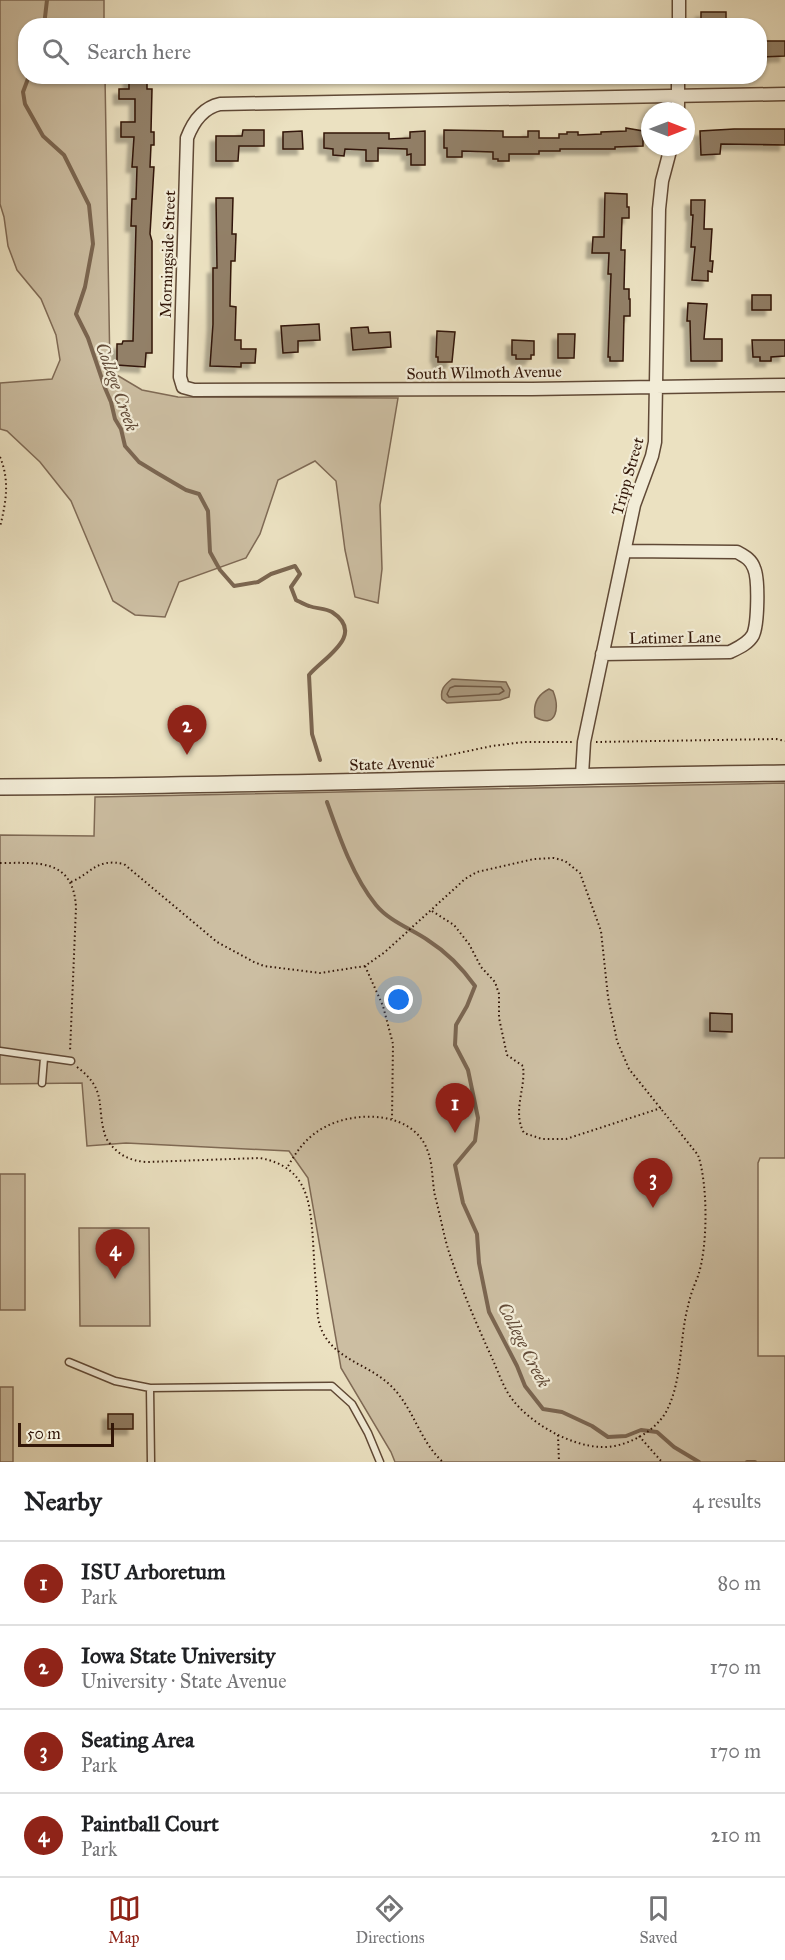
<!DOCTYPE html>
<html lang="en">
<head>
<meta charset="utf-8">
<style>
  body { margin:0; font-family:"IM FELL Great Primer",serif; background:#f2f2f2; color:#202124 }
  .compass { position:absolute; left:641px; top:102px; width:54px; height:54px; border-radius:50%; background:#fff; box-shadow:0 2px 4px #0004; rotate:90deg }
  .scale { position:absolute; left:18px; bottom:15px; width:96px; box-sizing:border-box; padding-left:6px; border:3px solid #321608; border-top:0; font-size:16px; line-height:21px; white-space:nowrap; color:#321608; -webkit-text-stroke:4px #f2ecd7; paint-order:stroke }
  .you { position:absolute; left:399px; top:1000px; width:21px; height:21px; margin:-15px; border:4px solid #fff; border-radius:50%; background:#1a73e8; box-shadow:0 0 0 9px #1a73e833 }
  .badge { display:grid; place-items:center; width:39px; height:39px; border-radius:50%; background:#8f2418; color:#fff; font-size:20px; font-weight:700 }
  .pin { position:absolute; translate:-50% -50px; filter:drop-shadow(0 2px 3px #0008) }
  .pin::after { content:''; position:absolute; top:32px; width:21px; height:18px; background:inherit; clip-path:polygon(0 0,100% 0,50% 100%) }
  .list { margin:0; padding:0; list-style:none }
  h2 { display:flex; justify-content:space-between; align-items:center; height:78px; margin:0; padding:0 24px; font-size:26px }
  h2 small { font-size:20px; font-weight:400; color:#757577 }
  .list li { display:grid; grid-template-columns:39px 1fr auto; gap:18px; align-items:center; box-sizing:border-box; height:84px; padding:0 24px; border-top:2px solid #e0e0e0 }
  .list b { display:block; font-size:22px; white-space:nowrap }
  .list p { margin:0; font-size:20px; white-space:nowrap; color:#757577 }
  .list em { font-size:20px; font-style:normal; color:#757577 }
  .icon { flex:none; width:33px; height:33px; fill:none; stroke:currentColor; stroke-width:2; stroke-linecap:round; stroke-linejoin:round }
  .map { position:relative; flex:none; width:785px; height:1462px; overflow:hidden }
  .search { position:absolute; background:#fff; box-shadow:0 2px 4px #0004; left:18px; right:18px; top:18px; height:66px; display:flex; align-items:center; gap:15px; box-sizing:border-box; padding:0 21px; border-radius:24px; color:#757577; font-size:22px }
  .sheet { height:414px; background:#fff }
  nav { display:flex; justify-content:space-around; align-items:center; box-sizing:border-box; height:84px; border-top:2px solid #e0e0e0; background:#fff; font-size:16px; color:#757577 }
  nav a { display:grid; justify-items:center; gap:3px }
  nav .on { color:#8f2418 }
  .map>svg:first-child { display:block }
  .green { fill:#ccbea2; stroke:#7f6a55; stroke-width:1.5 }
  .water { fill:#ac9c82; stroke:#7b6651; stroke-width:1.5 }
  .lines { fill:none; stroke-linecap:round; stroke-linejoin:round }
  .shore { stroke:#6f5945; stroke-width:1.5 }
  .stream { stroke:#7b6651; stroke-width:4 }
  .building { fill:#928068; stroke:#321608; stroke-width:1.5; filter:url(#shadow) }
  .service-casing { stroke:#604936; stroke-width:9 }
  .minor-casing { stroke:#604936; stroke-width:15 }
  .tertiary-casing { stroke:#604936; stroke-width:18 }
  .path { stroke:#321608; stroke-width:2; stroke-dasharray:1.5 3; stroke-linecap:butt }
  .service { stroke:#f2ecd7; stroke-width:6 }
  .minor { stroke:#f2ecd7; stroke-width:12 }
  .tertiary { stroke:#f2ecd7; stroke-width:15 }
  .labels { text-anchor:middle; stroke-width:4.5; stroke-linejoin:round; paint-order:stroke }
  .street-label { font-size:16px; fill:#321608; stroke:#f2ecd7 }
  .water-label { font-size:18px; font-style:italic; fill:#634c39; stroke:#f2ecd7 }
</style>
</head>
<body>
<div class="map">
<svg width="785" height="1462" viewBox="0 0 785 1462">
  <defs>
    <filter id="shadow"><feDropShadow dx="-5.5" dy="5.5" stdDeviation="1.5" flood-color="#0004"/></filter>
  </defs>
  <rect width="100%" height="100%" fill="#ebe1c1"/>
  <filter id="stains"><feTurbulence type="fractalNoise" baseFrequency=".00333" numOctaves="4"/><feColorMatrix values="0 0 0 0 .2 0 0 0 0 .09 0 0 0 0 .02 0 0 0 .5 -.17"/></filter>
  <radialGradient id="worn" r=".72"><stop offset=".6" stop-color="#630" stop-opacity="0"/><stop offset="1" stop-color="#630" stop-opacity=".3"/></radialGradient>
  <path class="green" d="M0,0H104V25L26,26V76L105,77L110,371L142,390L178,397L398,398L380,505L382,569L378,603L355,597L345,550L336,481L315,461L278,480L260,534L246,558L179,582L165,617L135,615L113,601L71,501L40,462L7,431L0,429V383L52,379L60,360L56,335L41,299L17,270L8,246L4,217L0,204Z
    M785,783V1158H760L758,1163V1356H785V1462H395L391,1452L341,1368L308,1178L289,1151L126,1143L87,1146L82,1083L0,1084V835L94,836L95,797Z
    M0,1174H25V1310H0Z
    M79,1228H149L150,1326H80Z
    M0,1387H13V1462H0Z"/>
  <path class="water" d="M452,679L506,682L510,690L509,697L500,700L447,703L442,699C440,690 444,685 452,679Z
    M549,689L553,691C559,706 558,730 535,717C533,705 537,695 549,689Z"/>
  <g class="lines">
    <path class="shore" d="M455,686L501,687L504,691L499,694L449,697L447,694L450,688Z"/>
    <path class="stream" d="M44,26L47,0
      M29,76L23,92L25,104L43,136L64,155L89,205L93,244L85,287L76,314L88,338L105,388L111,402L115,419L121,429L125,446L139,462L157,473L186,490L199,494L208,511L210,552L220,570L234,586L258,582L271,574L295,566L300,574L291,587L296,600C300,602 305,605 309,606C317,609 325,608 332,612C367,635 323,658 309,675L312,734L320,760
      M327,802C339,836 353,877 376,905C390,922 412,929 429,941C448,953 462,968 475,986L467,1006L456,1025L455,1045L468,1070L478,1118L475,1141L455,1165L463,1203L477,1234L479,1263L489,1312L517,1366L525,1386L543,1409L562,1412L592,1426L608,1437L626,1436L641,1430L657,1432L674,1447L699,1462
      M747,1462H755"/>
  </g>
  <path class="building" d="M701,12H726V26L701,24Z
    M759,41H785V56L759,57Z
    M129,76H147V89H152L151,132H154V145H151L150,167H154L150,234L152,241V353H146L145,367L117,365V344H122L123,341H133L136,226H131L132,199H136L137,167H132L134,137H121V122H135V99H119V89H129Z
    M626,128L643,131V146L615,147V149H560V151H539V154H509V161H498V159H493V152L462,151V157H447V148H444V130L503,131V137H528V131H539V138H559V134H567V132H578V135L601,134V132L626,131Z
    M734,129H785V145L721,144L720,154L701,155L700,131Z
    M243,130H264V146H239L238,161H216V136H242Z
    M302,131L303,149H283V132Z
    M425,131V165H411V154L407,155V149L378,148V161H366V150L345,149L344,156L333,155V149L324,148V133H389V139L410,138V132Z
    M605,193L627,194V207H629V218H622L621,250H625L624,289H629V299H630V316H624L623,361H610V357H608L611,274H608L609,253H592L593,237H604Z
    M216,198H233L232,234H236L235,261H231L230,306L236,307L235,340H241V349H256L255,363H241V367L210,366L213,324V268H217Z
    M691,200H705L704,229H712L710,261H713L712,272L708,271V281L692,280L695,247H691L693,215H691Z
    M752,295H771V310H752Z
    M688,303L707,304L704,339H722V361H691L690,321H687Z
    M319,324L320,340L298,341V352L283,353L281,326Z
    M368,327L369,333L390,332L391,347L353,350L351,328Z
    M437,331L455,332L452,362H438V357H436Z
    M558,334H575L574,358H558Z
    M512,340L534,341V355H531V359H516V355H512Z
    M752,340H785V356L771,357V361H760V357H753Z
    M710,1013L732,1014V1032L710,1031Z
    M108,1414H133V1429H108Z"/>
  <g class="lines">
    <defs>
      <path id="service" d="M0,1051L71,1061
        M42,1083L44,1058
        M69,1362L115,1381L150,1388L332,1386L352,1404L368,1433L380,1462
        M150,1388L151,1462"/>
      <path id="minor" d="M679,26V0
        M785,94L220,104C202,108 193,122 187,138L180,377L183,387L194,390L532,389L785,385
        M678,111V76
        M602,654L730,652C738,648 748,644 753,635C758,624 759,579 754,568C751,559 744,556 737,552L625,551
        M582,775L584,742L634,505L652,456L655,442L659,209L662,181L671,147"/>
      <path id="tertiary" d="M0,787C262,786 523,776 785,773"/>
    </defs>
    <use href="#service" class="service-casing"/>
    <use href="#minor" class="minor-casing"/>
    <use href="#tertiary" class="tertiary-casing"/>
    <path class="path" d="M0,457C10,481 6,502 0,527
      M596,742L776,739L785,741
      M397,766L492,746L524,742H572
      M0,863C38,863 73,858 76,907L70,1052
      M71,882C92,873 96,858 124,864L217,942L254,962L264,966L320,973L365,966L385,952L465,879L477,872L534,859L554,858L565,861L580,873L601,931L608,997L617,1041L629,1069L698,1155C708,1184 708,1247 698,1276C694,1286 690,1296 688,1306C679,1340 683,1380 666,1412C654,1433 624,1448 601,1447C570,1446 530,1423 512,1399C503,1387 498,1371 492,1358C476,1323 460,1286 448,1249C443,1232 440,1214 435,1196C432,1182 433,1165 428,1152C415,1112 359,1110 327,1126C308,1135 297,1150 287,1168
      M432,911L454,925L469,944L481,967L495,982L499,994V1018L507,1055L523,1066C526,1089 512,1111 524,1133L542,1139H566L661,1108
      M365,966L383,1006L393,1044L392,1119
      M77,1067C109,1091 95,1107 106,1138C116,1154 129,1161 147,1162L260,1158C307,1167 310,1200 313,1240C314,1259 315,1277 317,1295C317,1307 317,1320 322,1331C335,1359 367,1364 389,1384C414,1407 419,1441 443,1462
      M558,1435L559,1462
      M639,1436L662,1462"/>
    <use href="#service" class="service"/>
    <use href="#minor" class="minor"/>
    <use href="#tertiary" class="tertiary"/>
  </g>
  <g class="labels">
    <g class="street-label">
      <text transform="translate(167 254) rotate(-88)" y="6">Morningside Street</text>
      <text transform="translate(484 372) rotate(-1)" y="6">South Wilmoth Avenue</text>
      <text transform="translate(627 476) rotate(-74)" y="6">Tripp Street</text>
      <text transform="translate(675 637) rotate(-1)" y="6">Latimer Lane</text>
      <text transform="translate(392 763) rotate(-2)" y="6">State Avenue</text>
    </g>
    <g class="water-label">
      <text transform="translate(117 387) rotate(70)" y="6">College Creek</text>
      <text transform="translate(524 1345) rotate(63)" y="6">College Creek</text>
    </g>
  </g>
  <rect width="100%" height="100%" filter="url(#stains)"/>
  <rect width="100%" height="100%" fill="url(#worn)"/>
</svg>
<svg class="compass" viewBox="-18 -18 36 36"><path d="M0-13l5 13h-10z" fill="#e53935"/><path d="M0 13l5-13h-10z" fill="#757577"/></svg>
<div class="scale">50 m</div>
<div class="you"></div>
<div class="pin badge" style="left:455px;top:1133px">1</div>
<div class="pin badge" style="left:187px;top:755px">2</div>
<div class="pin badge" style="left:653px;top:1208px">3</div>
<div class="pin badge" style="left:115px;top:1279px">4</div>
<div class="search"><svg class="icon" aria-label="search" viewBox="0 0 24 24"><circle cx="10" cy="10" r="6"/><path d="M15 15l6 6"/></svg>Search here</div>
</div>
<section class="sheet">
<h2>Nearby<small>4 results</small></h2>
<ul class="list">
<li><span class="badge">1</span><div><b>ISU Arboretum</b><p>Park</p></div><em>80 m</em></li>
<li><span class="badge">2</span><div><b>Iowa State University</b><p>University · State Avenue</p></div><em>170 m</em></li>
<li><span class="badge">3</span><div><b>Seating Area</b><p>Park</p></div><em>170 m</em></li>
<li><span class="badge">4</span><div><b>Paintball Court</b><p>Park</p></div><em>210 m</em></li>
</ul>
</section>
<nav>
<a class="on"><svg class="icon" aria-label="map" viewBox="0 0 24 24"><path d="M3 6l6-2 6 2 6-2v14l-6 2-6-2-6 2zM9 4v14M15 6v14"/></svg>Map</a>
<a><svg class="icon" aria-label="directions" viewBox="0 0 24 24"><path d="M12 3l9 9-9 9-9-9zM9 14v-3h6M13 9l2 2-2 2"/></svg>Directions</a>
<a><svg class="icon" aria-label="saved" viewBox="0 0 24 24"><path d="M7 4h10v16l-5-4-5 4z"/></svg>Saved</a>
</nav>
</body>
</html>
